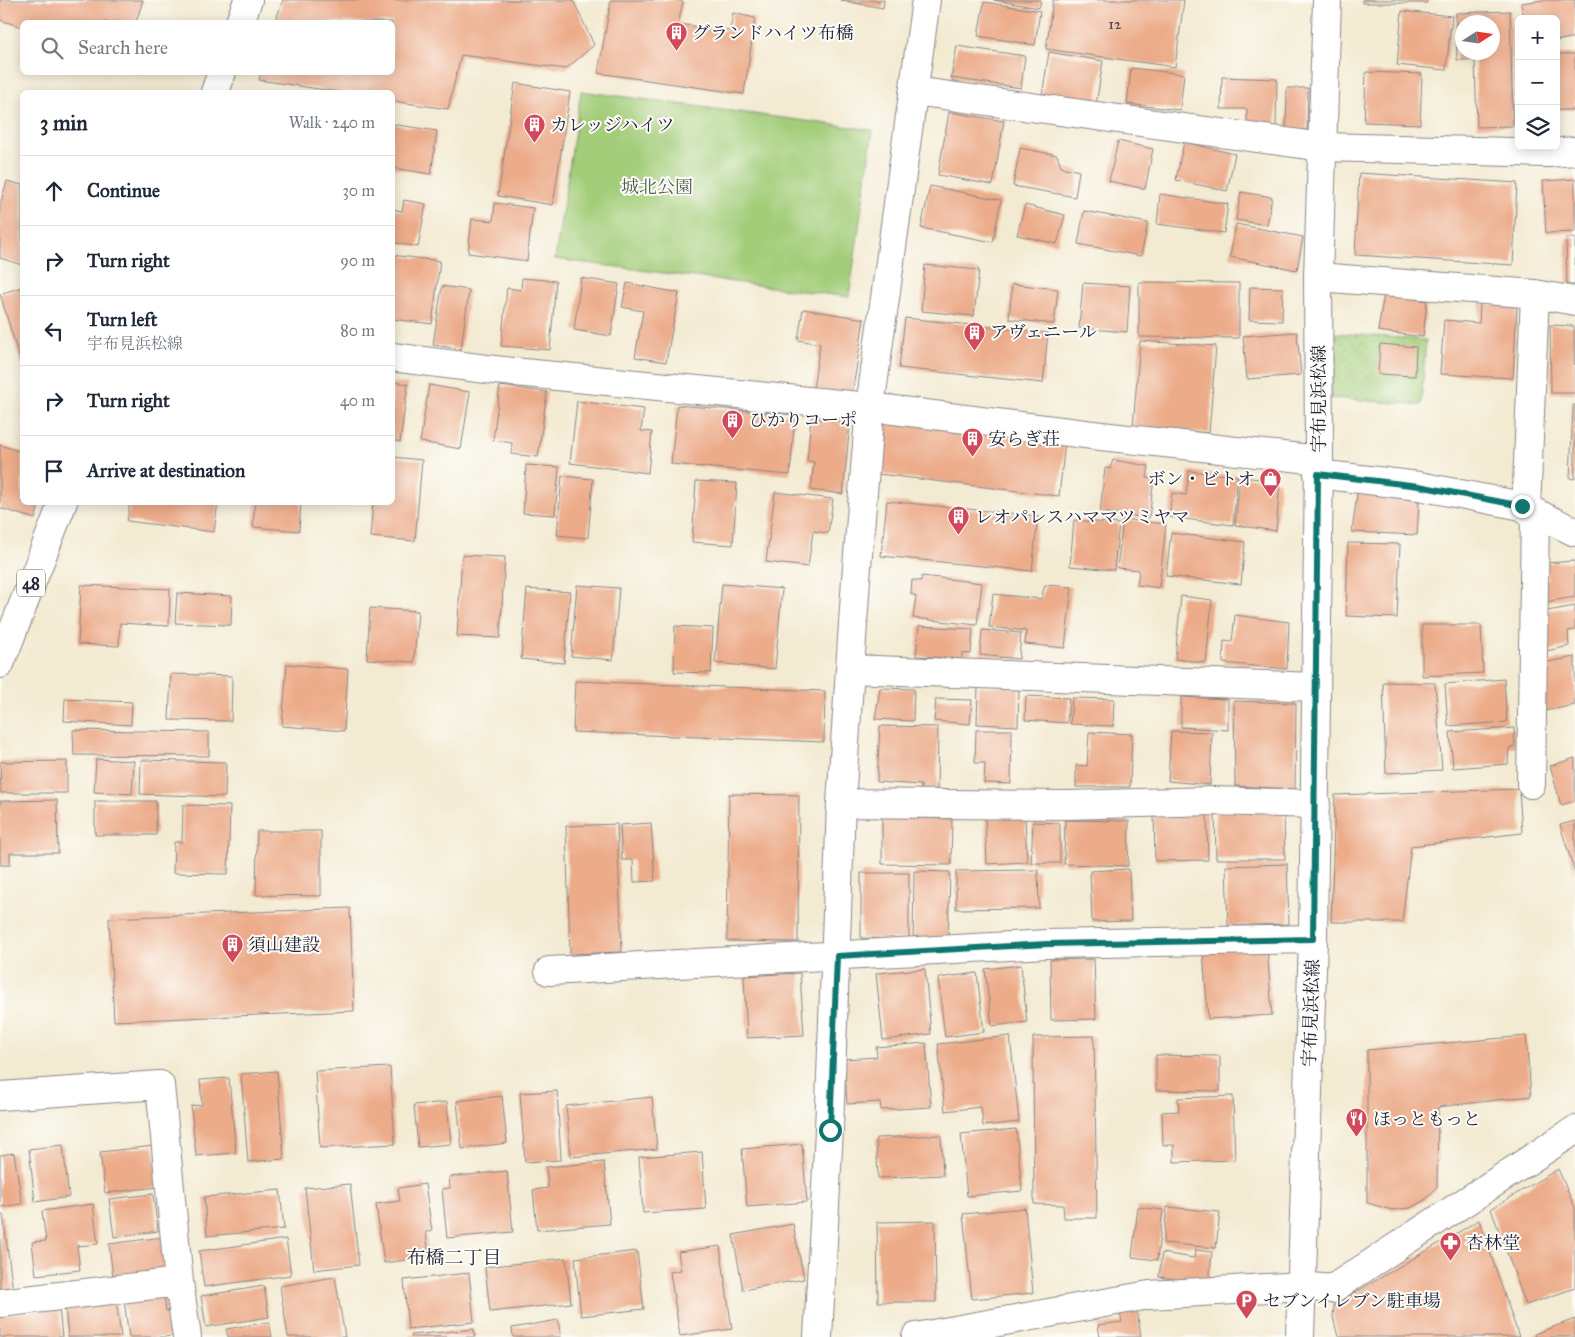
<!DOCTYPE html>
<html lang="en">
<head>
<meta charset="utf-8">
<style>
  body { margin:0; font-family:"IM FELL Great Primer","Noto Serif JP",serif; background:#f6f6f7; color:#1f2937 }
  .controls { position:absolute; right:15px; top:15px; display:grid; overflow:hidden; border-radius:8px; box-shadow:0 2px 12px #0003 }
  .controls button { width:45px; height:45px; display:grid; place-items:center; padding:0; border:0; border-bottom:1px solid #e0e1e3; background:#fff; color:#1f2937; font:25px sans-serif }
  .compass { position:absolute; left:1455px; top:15px; width:45px; height:45px; border-radius:50%; background:#fff; box-shadow:0 2px 12px #0003; rotate:78deg }
  .stop { position:absolute; width:15px; height:15px; margin:-11px; border:4px solid #0f766e; border-radius:50%; background:#fff }
  .stop.end { background:#0f766e; border-color:#fff; box-shadow:0 1px 5px #0008 }
  .list { margin:0; padding:0; list-style:none }
  h2 { display:flex; justify-content:space-between; align-items:center; height:65px; margin:0; padding:0 20px; font-size:21px }
  h2 small { font-size:16px; font-weight:400; color:#747a83 }
  .list li { display:grid; grid-template-columns:32px 1fr auto; gap:15px; align-items:center; box-sizing:border-box; height:70px; padding:0 20px; border-top:1px solid #e0e1e3 }
  .list b { display:block; font-size:19px; white-space:nowrap }
  .list p { margin:0; font-size:16px; white-space:nowrap; color:#747a83 }
  .list em { font-size:16px; font-style:normal; color:#747a83 }
  .icon { flex:none; width:28px; height:28px; fill:none; stroke:currentColor; stroke-width:2; stroke-linecap:round; stroke-linejoin:round }
  .map { position:relative; flex:none; width:1575px; height:1337px; overflow:hidden }
  .search { position:absolute; background:#fff; box-shadow:0 2px 12px #0003; left:20px; top:20px; width:375px; height:55px; display:flex; align-items:center; gap:12px; box-sizing:border-box; padding:0 18px; border-radius:8px; color:#747a83; font-size:19px }
  .panel { position:absolute; background:#fff; box-shadow:0 2px 12px #0003; left:20px; top:90px; width:375px; height:415px; border-radius:8px }
  .map>svg:first-child { display:block }
  .grass { fill:url(#grass-dots); stroke:#62785a }
  .park { fill:#a3cd79; stroke:#62785a }
  .building { fill:#ecab89; fill-rule:evenodd }
  .lines { fill:none; stroke-linecap:round; stroke-linejoin:round }
  .minor-casing { stroke:#8a8686; stroke-width:30 }
  .secondary-casing { stroke:#8a8686; stroke-width:30 }
  .primary-casing { stroke:#8a8686; stroke-width:30 }
  .minor { stroke:#fff; stroke-width:28 }
  .secondary { stroke:#fff; stroke-width:28 }
  .primary { stroke:#fff; stroke-width:28 }
  .route { stroke:#0f766e; stroke-width:6 }
  .labels { text-anchor:middle; stroke-width:4; stroke-linejoin:round; paint-order:stroke }
  .number-label { font-size:15px; fill:#54444e }
  .shield { fill:#fdfcf7; stroke:#646373; stroke-width:1 }
  .shield-label { font-size:16px; font-weight:bold; fill:#22223b }
  .poi-label { font-size:18px; fill:#22223b; stroke:#fdfcf7; text-anchor:start }
  .park-label { font-size:18px; fill:#4f5e51; stroke:#fdfcf7 }
  .street-label { font-size:18px; fill:#22223b; stroke:#fdfcf7 }
  .neighbourhood-label { font-size:19px; fill:#22223b; stroke:#fdfcf7 }
</style>
</head>
<body>
<div class="map">
<svg width="1575" height="1337" viewBox="0 0 1575 1337">
  <defs>
    <pattern id="grass-dots" width="8" height="8" patternUnits="userSpaceOnUse" patternTransform="scale(1.25)"><rect width="8" height="8" fill="#a3cd79"/><path d="M2 2h.1M6 6h.1" fill="none" stroke="#8cb06a" stroke-width="1.8" stroke-linecap="round"/></pattern>
  </defs>
  <rect width="100%" height="100%" fill="#fdfcf7"/>
  <filter id="ink" filterUnits="userSpaceOnUse"><feTurbulence type="fractalNoise" baseFrequency=".02" numOctaves="2"/><feDisplacementMap in="SourceGraphic" scale="10" xChannelSelector="R" yChannelSelector="G"/><feConvolveMatrix kernelMatrix="1 2 1 2 8 2 1 2 1" color-interpolation-filters="sRGB"/></filter>
  <filter id="wash" filterUnits="userSpaceOnUse"><feTurbulence type="fractalNoise" baseFrequency=".0096" numOctaves="4" result="noise"/><feDisplacementMap in="SourceGraphic" scale="20" xChannelSelector="R" yChannelSelector="G"/><feGaussianBlur stdDeviation="1.12" result="paint"/><feColorMatrix in="noise" values="0 0 0 0 0 0 0 0 0 0 0 0 0 0 0 0 0 1.4 0 .05"/><feComposite in="paint" operator="in"/></filter>
  <g filter="url(#wash)">
    <rect width="100%" height="100%" fill="#f3ead2"/>
    <path class="grass" d="M1336,333L1426,340L1421,405L1331,398Z"/>
    <path class="park" d="M581,91L873,130L849,297L555,259Z"/>
    <g id="blocks">
      <path class="building" d="M0,0H143L136,22H22V27L0,20Z
        M283,0H573L594,45L566,69L461,55L448,109L392,101V92H339L259,80L261,72H392V22H275Z
        M611,0H675L683,2L678,24L730,31L733,13L755,18L744,94L598,73Z
        M840,0H884L883,8Z
        M994,0H1041L1039,8Z
        M1053,0H1184L1175,67L1046,49Z
        M1362,0H1427V3H1362Z
        M1543,0H1575V37L1556,41V19H1524L1521,3Z
        M984,2L1040,11L1035,45L978,36Z
        M1402,11L1452,16L1446,70L1397,65Z
        M1510,11L1513,126L1477,127L1475,60H1457L1456,13ZM1462,22H1492V52H1462Z
        M957,46L1025,56L1021,88L951,78Z
        M1049,52L1103,61L1096,105L1042,96Z
        M1556,54H1575V110H1556Z
        M1131,68L1184,74L1180,110L1127,104Z
        M1366,72L1422,74L1420,124L1364,122Z
        M1222,77L1277,79L1276,128L1247,127V109H1221Z
        M515,83L570,92L553,205L498,196Z
        M1287,88H1308L1307,130L1286,129Z
        M949,112L1004,121L993,185L938,175Z
        M392,124L437,131L431,174L392,168Z
        M1118,141L1153,149L1145,189L1109,181Z
        M1184,142L1235,154L1227,191L1176,180Z
        M1020,148L1057,155L1061,167L1079,171L1075,197L1013,186Z
        M1359,173L1517,183L1513,265L1355,255Z
        M1575,179V232L1546,233L1543,181Z
        M7,181L22,185V265L0,258V205Z
        M930,186L1001,200L993,242L921,228Z
        M1241,192L1272,197L1267,225L1236,220Z
        M1160,194L1228,204L1224,233L1157,224Z
        M404,200L426,204L418,247L392,242V209L402,211Z
        M495,203L533,208L527,261L468,253L472,219L493,221Z
        M1025,205L1065,215L1057,244L1017,235Z
        M1084,211L1148,223L1141,256L1078,244Z
        M1236,224L1303,237L1297,270L1230,257Z
        M1566,238H1575V285H1567Z
        M392,255L440,261L432,324L392,319Z
        M925,265L979,270L974,316L921,311Z
        M522,278L556,281L550,350L501,346L507,288L521,290Z
        M581,278L619,284L611,336L574,330Z
        M1139,282L1239,283V338L1139,337Z
        M627,283L679,293L666,362L635,357L643,311L622,307Z
        M1083,283L1130,286L1127,332L1079,328Z
        M1012,284L1058,289L1054,324L1009,319Z
        M442,286L469,290L461,349L433,345Z
        M22,287V367L0,294Z
        M1250,287L1283,288L1282,321L1249,320Z
        M1384,294L1427,301L1423,337L1378,331Z
        M1480,304L1517,307L1513,378L1440,374L1444,320L1479,323Z
        M803,309L864,319L852,395L813,389L820,344L798,340Z
        M905,318L1048,333L1043,383L899,368Z
        M1550,325L1574,326L1575,393H1551Z
        M1297,332L1301,375L1247,379L1243,336Z
        M1140,341L1216,346L1209,433L1133,427Z
        M1380,344L1416,347L1415,376L1378,374Z
        M392,382L408,384L400,442L392,440Z
        M429,385L470,392L461,449L420,442Z
        M500,386L547,392L538,457L511,454L512,443L493,440Z
        M577,401L644,409L641,431L652,432L648,473L570,463Z
        M677,405L795,415L790,475L671,464Z
        M1573,405H1575V479L1570,478Z
        M811,418L850,423L843,494L811,490L814,462L807,461Z
        M884,420L1065,442L1059,496L878,474Z
        M0,445L22,452V502H40L35,519L0,508Z
        M392,457L422,460L415,541L370,537L373,502H392Z
        M1113,460L1149,466L1147,478L1154,479L1149,518L1100,512L1105,468L1110,469Z
        M526,465L559,467L555,515L523,513Z
        M1189,471L1238,476L1233,525L1169,517L1172,493L1186,495Z
        M562,476L593,479L588,538L557,535Z
        M1240,477L1280,481L1276,531L1235,525Z
        M696,481L737,483L733,545L692,542Z
        M1358,487L1419,501L1417,535L1352,532Z
        M775,492L833,499L828,533L813,531L808,567L766,562Z
        M887,501L1038,516L1032,571L881,556Z
        M130,502H218L214,532L127,521Z
        M255,502H301L299,531L253,527Z
        M1123,519L1166,524L1159,588L1137,585L1139,570L1117,568Z
        M1074,520L1119,524L1114,570L1070,566Z
        M1171,533L1245,542L1241,584L1166,576Z
        M1348,543L1400,544L1397,618L1346,616Z
        M462,555L505,557L500,638L457,636Z
        M1575,561V597L1544,602L1543,580L1548,579L1546,563Z
        M922,576L982,583L977,625L913,618L916,596L911,594L912,580L921,581Z
        M722,584L782,589L775,669L715,663Z
        M81,585L170,589L169,626L120,623L119,646L78,644Z
        M577,585L619,588L613,660L571,656Z
        M1045,585L1072,587L1065,648L1025,644L1026,631L989,627L993,594L1041,599Z
        M527,589L570,592L564,663L521,659Z
        M177,593L232,596L231,625L175,623Z
        M1181,596L1212,600L1206,663L1175,659Z
        M1575,606V630L1568,631L1569,646L1542,652L1536,613Z
        M370,608L418,611L414,662L367,659Z
        M1235,615L1289,622L1287,669L1223,663L1224,641L1232,642Z
        M1422,625H1481L1483,673L1422,676Z
        M675,626L713,628L711,673L674,672Z
        M919,626L973,629L971,654L962,653V659L916,656Z
        M982,630L1021,633L1019,659L980,655Z
        M1575,657V705L1545,711L1536,664Z
        M287,664L348,669L344,731L282,726Z
        M171,674L232,676L231,721L169,720Z
        M1504,679L1507,722L1448,726L1445,684Z
        M575,681L825,691L824,742L573,732Z
        M1383,682L1435,683L1442,770L1386,773Z
        M978,686L1019,687L1018,726L977,724Z
        M880,688L914,689L913,721L875,719Z
        M1026,696L1069,698L1067,723L1025,720Z
        M1181,697L1228,699V730L1181,727Z
        M1072,698L1114,699L1113,726L1070,724Z
        M65,699L132,702L131,725L64,721Z
        M936,699L972,700L970,724L934,721Z
        M1234,701L1296,703L1295,789L1235,786Z
        M880,726L938,727L937,793H921V785L877,782Z
        M1514,728L1515,747L1509,748L1508,764L1453,768L1450,732Z
        M73,730L209,732V756L74,755Z
        M976,730H1012L1011,784L984,783L985,763H975Z
        M1171,731L1212,732L1210,785L1168,781Z
        M1089,732L1132,734L1130,787H1076V765L1087,766Z
        M1575,758V801L1561,805L1550,766Z
        M96,759L134,761L132,794L94,792Z
        M141,760L226,762L225,797L140,794Z
        M67,761V793H1L0,762Z
        M1519,789L1522,833L1411,846L1402,922H1331L1335,795Z
        M729,794L799,795L798,942L727,941Z
        M57,800L58,853H10V865H0V801Z
        M95,801H156V835H95Z
        M183,805L230,806L228,874L173,873L174,842H182Z
        M1154,811H1207L1208,860L1155,861Z
        M1215,812H1284L1285,859H1216Z
        M1025,816L1027,862L987,864L985,818Z
        M882,817L952,819L951,865L882,864Z
        M1065,820L1129,821L1128,866L1064,864Z
        M1575,821V873L1560,825Z
        M1033,822L1060,823V863H1031Z
        M651,823L655,881L634,882L633,860H622L620,825Z
        M617,824L622,952L570,954L566,826Z
        M257,831H321V896L256,895Z
        M1287,864L1289,924L1228,926L1226,866Z
        M1129,869L1131,921L1092,922L1090,871Z
        M1038,870L1039,908L956,909V871Z
        M914,871L950,872L948,942L913,941Z
        M861,873H909V939L861,938Z
        M350,908L354,1011L114,1021L109,918Z
        M1267,946L1272,1015L1208,1019L1203,951Z
        M1094,959L1096,1019L1051,1020L1050,960Z
        M1021,965L1027,1022L992,1026L985,969Z
        M925,969L931,1034L883,1040L876,973Z
        M800,973L804,1035L747,1038L744,976Z
        M977,973L984,1032L945,1037L938,978Z
        M1010,1036L1019,1122L983,1126L981,1107L945,1111L938,1044Z
        M1094,1036L1097,1218H1064L1063,1205L1034,1204L1033,1037Z
        M1526,1036L1531,1096L1438,1107L1437,1187L1425,1200L1410,1208L1392,1210L1367,1203V1050Z
        M926,1043L931,1107L881,1110L880,1102L847,1104L844,1059L877,1057L876,1047Z
        M1156,1055L1220,1056V1091L1156,1090Z
        M390,1067L395,1144L320,1148L315,1071Z
        M277,1071L284,1159L248,1162L241,1074Z
        M229,1078L236,1153L196,1156L191,1106L202,1105L200,1080Z
        M557,1091L561,1160L525,1162L520,1093Z
        M502,1096L507,1143L462,1149L457,1101Z
        M1233,1096L1235,1160L1174,1162V1145H1163L1162,1112L1179,1111L1178,1098Z
        M652,1097L657,1149L571,1157L566,1106Z
        M447,1102L451,1144L418,1147L414,1105Z
        M1016,1129L1022,1191L967,1196L961,1134Z
        M941,1135L943,1175L878,1178L876,1138Z
        M802,1144L807,1202L747,1207L742,1149Z
        M63,1145L69,1197L35,1202L29,1149Z
        M154,1146L158,1187L105,1193L100,1152Z
        M702,1152L706,1209L643,1213L639,1157Z
        M14,1153L22,1204L0,1207V1155Z
        M604,1162L610,1224L537,1230L533,1190L548,1188L546,1167Z
        M1558,1169L1575,1208V1288L1526,1305L1491,1209Z
        M507,1171L513,1232L447,1238L442,1189L450,1188L449,1177Z
        M350,1184L359,1265L314,1270L305,1188Z
        M425,1184L432,1231L426,1232L429,1257L384,1263L376,1204L400,1201L398,1188Z
        M280,1190L284,1229L207,1236L204,1197Z
        M153,1194L158,1231L114,1237L109,1199Z
        M93,1204L98,1244L77,1246L80,1270L36,1275L32,1242L46,1241L42,1211Z
        M1138,1207L1163,1210L1157,1260L1132,1257Z
        M1167,1207L1220,1212L1216,1248L1163,1243Z
        M1025,1208L1033,1293L972,1299L963,1214Z
        M0,1215H3L13,1291L0,1292Z
        M1479,1220L1519,1337H1338L1333,1317L1334,1305Z
        M935,1221L936,1302H878L877,1222Z
        M793,1224L804,1279L743,1290L733,1235Z
        M163,1237L167,1272L113,1278L109,1244Z
        M286,1239L291,1275L204,1287L199,1251Z
        M720,1246L732,1329L680,1336L670,1272L681,1270L678,1252Z
        M1195,1250L1212,1252L1209,1284L1159,1277L1162,1253L1194,1258Z
        M637,1251L644,1309L581,1316L575,1258Z
        M566,1258L571,1303L490,1312L485,1267Z
        M469,1273L474,1322L408,1329L404,1280Z
        M335,1277L345,1337H288L280,1286Z
        M264,1286L269,1317L206,1327L201,1296Z
        M164,1295L166,1311L176,1310L179,1335L164,1337H129L124,1300Z
        M116,1300L121,1337H68L65,1306Z
        M59,1308L62,1337H0V1315Z
        M1137,1310L1141,1337H1100L1098,1325L1122,1322L1120,1313Z
        M1575,1319V1337H1535L1534,1334Z
        M558,1320L561,1337H513L512,1328Z
        M269,1322L272,1337H228L226,1329Z
        M474,1329L475,1337H411V1335Z"/>
    </g>
  </g>
  <g filter="url(#ink)">
    <use href="#blocks" fill-opacity="0" stroke="#8a8686" stroke-width="1"/>
    <g class="lines">
      <defs>
        <path id="minor" d="M914,91L1323,147L1548,153L1575,151
          M1318,277L1535,294L1575,301
          M392,357L494,370L870,407L1101,436L1319,460
          M1318,474L1419,486L1522,506L1575,532
          M1526,509L1535,294
          M850,669L1316,687
          M1531,784L1535,514
          M841,803L1066,805L1214,801L1316,804
          M549,971L1047,944L1313,939
          M0,1096L160,1085L179,1282L187,1337
          M0,1303L179,1282
          M818,1337L829,1130L841,803L856,579L870,407L926,0
          M916,1337L1149,1295L1301,1286L1332,1289L1575,1130"/>
        <path id="secondary" d="M1300,1337L1313,939L1319,460L1318,277L1327,0"/>
        <path id="primary" d="M240,22L248,0
          M215,92L222,72
          M0,664L63,502"/>
      </defs>
      <use href="#minor" class="minor-casing"/>
      <use href="#secondary" class="secondary-casing"/>
      <use href="#primary" class="primary-casing"/>
      <use href="#minor" class="minor"/>
      <use href="#secondary" class="secondary"/>
      <use href="#primary" class="primary"/>
    </g>
  </g>
  <g class="lines" filter="url(#ink)">
    <path class="route" d="M830,1130L837,956L1047,944L1313,939L1318,474L1419,486L1522,506"/>
  </g>
  <defs>
    <symbol id="building-pin" viewBox="-11 -11 22 30"><path d="M0 17L-7.5 6A9.5 9.5 0 1 1 7.5 6Z" fill="#d1495b" stroke="#fdfcf7"/><path d="M-4-6H4V6H1V3H-1V6H-4ZM-2.5-4.3h1.7v1.8h-1.7ZM.8-4.3h1.7v1.8H.8ZM-2.5-1h1.7V.8h-1.7ZM.8-1h1.7V.8H.8Z" fill="#fff"/></symbol>
    <symbol id="shop-pin" viewBox="-11 -11 22 30"><path d="M0 17L-7.5 6A9.5 9.5 0 1 1 7.5 6Z" fill="#d1495b" stroke="#fdfcf7"/><path d="M-5-2.5h2.3a2.7 3.5 0 0 1 5.4 0H5L5.5 6h-11ZM-1.5-2.5h3a1.5 2.3 0 0 0-3 0Z" fill="#fff"/></symbol>
    <symbol id="restaurant-pin" viewBox="-11 -11 22 30"><path d="M0 17L-7.5 6A9.5 9.5 0 1 1 7.5 6Z" fill="#d1495b" stroke="#fdfcf7"/><path d="M-5-6h1v4h1v-4h1v4h1v-4h1v5L-1.5 .5V6h-2V.5L-5-1ZM5-6V6H3V1.5H1.5Q1.5-4 5-6Z" fill="#fff"/></symbol>
    <symbol id="pharmacy-pin" viewBox="-11 -11 22 30"><path d="M0 17L-7.5 6A9.5 9.5 0 1 1 7.5 6Z" fill="#d1495b" stroke="#fdfcf7"/><path d="M-2-6h4v4h4v4h-4v4h-4v-4h-4v-4h4Z" fill="#fff"/></symbol>
    <symbol id="parking-pin" viewBox="-11 -11 22 30"><path d="M0 17L-7.5 6A9.5 9.5 0 1 1 7.5 6Z" fill="#d1495b" stroke="#fdfcf7"/><path d="M-3.5-5.5H1a3.5 3.5 0 0 1 0 7H-1V5.5H-3.5ZM-1-3.4V-.6H.8a1.4 1.4 0 0 0 0-2.8Z" fill="#fff"/></symbol>
  </defs>
  <g fill-rule="evenodd">
    <use href="#building-pin" x="664" y="20" width="25" height="34"/>
    <use href="#building-pin" x="522" y="112" width="25" height="34"/>
    <use href="#building-pin" x="962" y="320" width="25" height="34"/>
    <use href="#building-pin" x="720" y="408" width="25" height="34"/>
    <use href="#building-pin" x="960" y="426" width="25" height="34"/>
    <use href="#shop-pin" x="1258" y="466" width="25" height="34"/>
    <use href="#building-pin" x="946" y="504" width="25" height="34"/>
    <use href="#building-pin" x="220" y="932" width="25" height="34"/>
    <use href="#restaurant-pin" x="1344" y="1106" width="25" height="34"/>
    <use href="#pharmacy-pin" x="1438" y="1230" width="25" height="34"/>
    <use href="#parking-pin" x="1234" y="1288" width="25" height="34"/>
  </g>
  <g class="labels">
    <g class="number-label">
      <text x="1115" y="29">12</text>
    </g>
    <rect class="shield" x="17" y="569.5" width="28" height="27" rx="4"/>
    <g class="shield-label">
      <text x="31" y="589">48</text>
    </g>
    <g class="poi-label">
      <text x="692" y="39">グランドハイツ布橋</text>
      <text x="550" y="131">カレッジハイツ</text>
      <text x="990" y="338">アヴェニール</text>
      <text x="749" y="426">ひかりコーポ</text>
      <text x="988" y="445">安らぎ荘</text>
      <text x="1255" y="485" text-anchor="end">ボン・ビトオ</text>
      <text x="975" y="523">レオパレスハママツミヤマ</text>
      <text x="248" y="951">須山建設</text>
      <text x="1373" y="1125">ほっともっと</text>
      <text x="1466" y="1249">杏林堂</text>
      <text x="1263" y="1307">セブンイレブン駐車場</text>
    </g>
    <g class="park-label">
      <text x="657" y="193">城北公園</text>
    </g>
    <g class="street-label">
      <text transform="translate(1319 399) rotate(-90)" y="6">宇布見浜松線</text>
      <text transform="translate(1311 1013) rotate(-88)" y="6">宇布見浜松線</text>
    </g>
    <g class="neighbourhood-label">
      <text x="454" y="1264">布橋二丁目</text>
    </g>
  </g>
</svg>
<div class="controls">
<button>+</button>
<button>−</button>
<button><svg class="icon" aria-label="layers" viewBox="0 0 24 24"><path d="M12 4l9 5-9 5-9-5zM3 14l9 5 9-5"/></svg></button>
</div>
<svg class="compass" viewBox="-18 -18 36 36"><path d="M0-13l5 13h-10z" fill="#e53935"/><path d="M0 13l5-13h-10z" fill="#747a83"/></svg>
<div class="stop" style="left:830px;top:1130px"></div>
<div class="stop end" style="left:1522px;top:506px"></div>
<div class="search"><svg class="icon" aria-label="search" viewBox="0 0 24 24"><circle cx="10" cy="10" r="6"/><path d="M15 15l6 6"/></svg>Search here</div>
<section class="panel">
<h2>3 min<small>Walk · 240 m</small></h2>
<ul class="list">
<li><svg class="icon" aria-label="ahead" viewBox="0 0 24 24"><path d="M12 20V5M6 11l6-6 6 6"/></svg><div><b>Continue</b></div><em>30 m</em></li>
<li><svg class="icon" aria-label="right" viewBox="0 0 24 24"><path d="M7 20v-9h11M14 6l5 5-5 5"/></svg><div><b>Turn right</b></div><em>90 m</em></li>
<li><svg class="icon" aria-label="left" viewBox="0 0 24 24"><path d="M17 20v-9H6M10 6l-5 5 5 5"/></svg><div><b>Turn left</b><p>宇布見浜松線</p></div><em>80 m</em></li>
<li><svg class="icon" aria-label="right" viewBox="0 0 24 24"><path d="M7 20v-9h11M14 6l5 5-5 5"/></svg><div><b>Turn right</b></div><em>40 m</em></li>
<li><svg class="icon" aria-label="arrive" viewBox="0 0 24 24"><path d="M6 21V4h12l-3 4 3 4H6"/></svg><div><b>Arrive at destination</b></div></li>
</ul>
</section>
</div>
</body>
</html>
